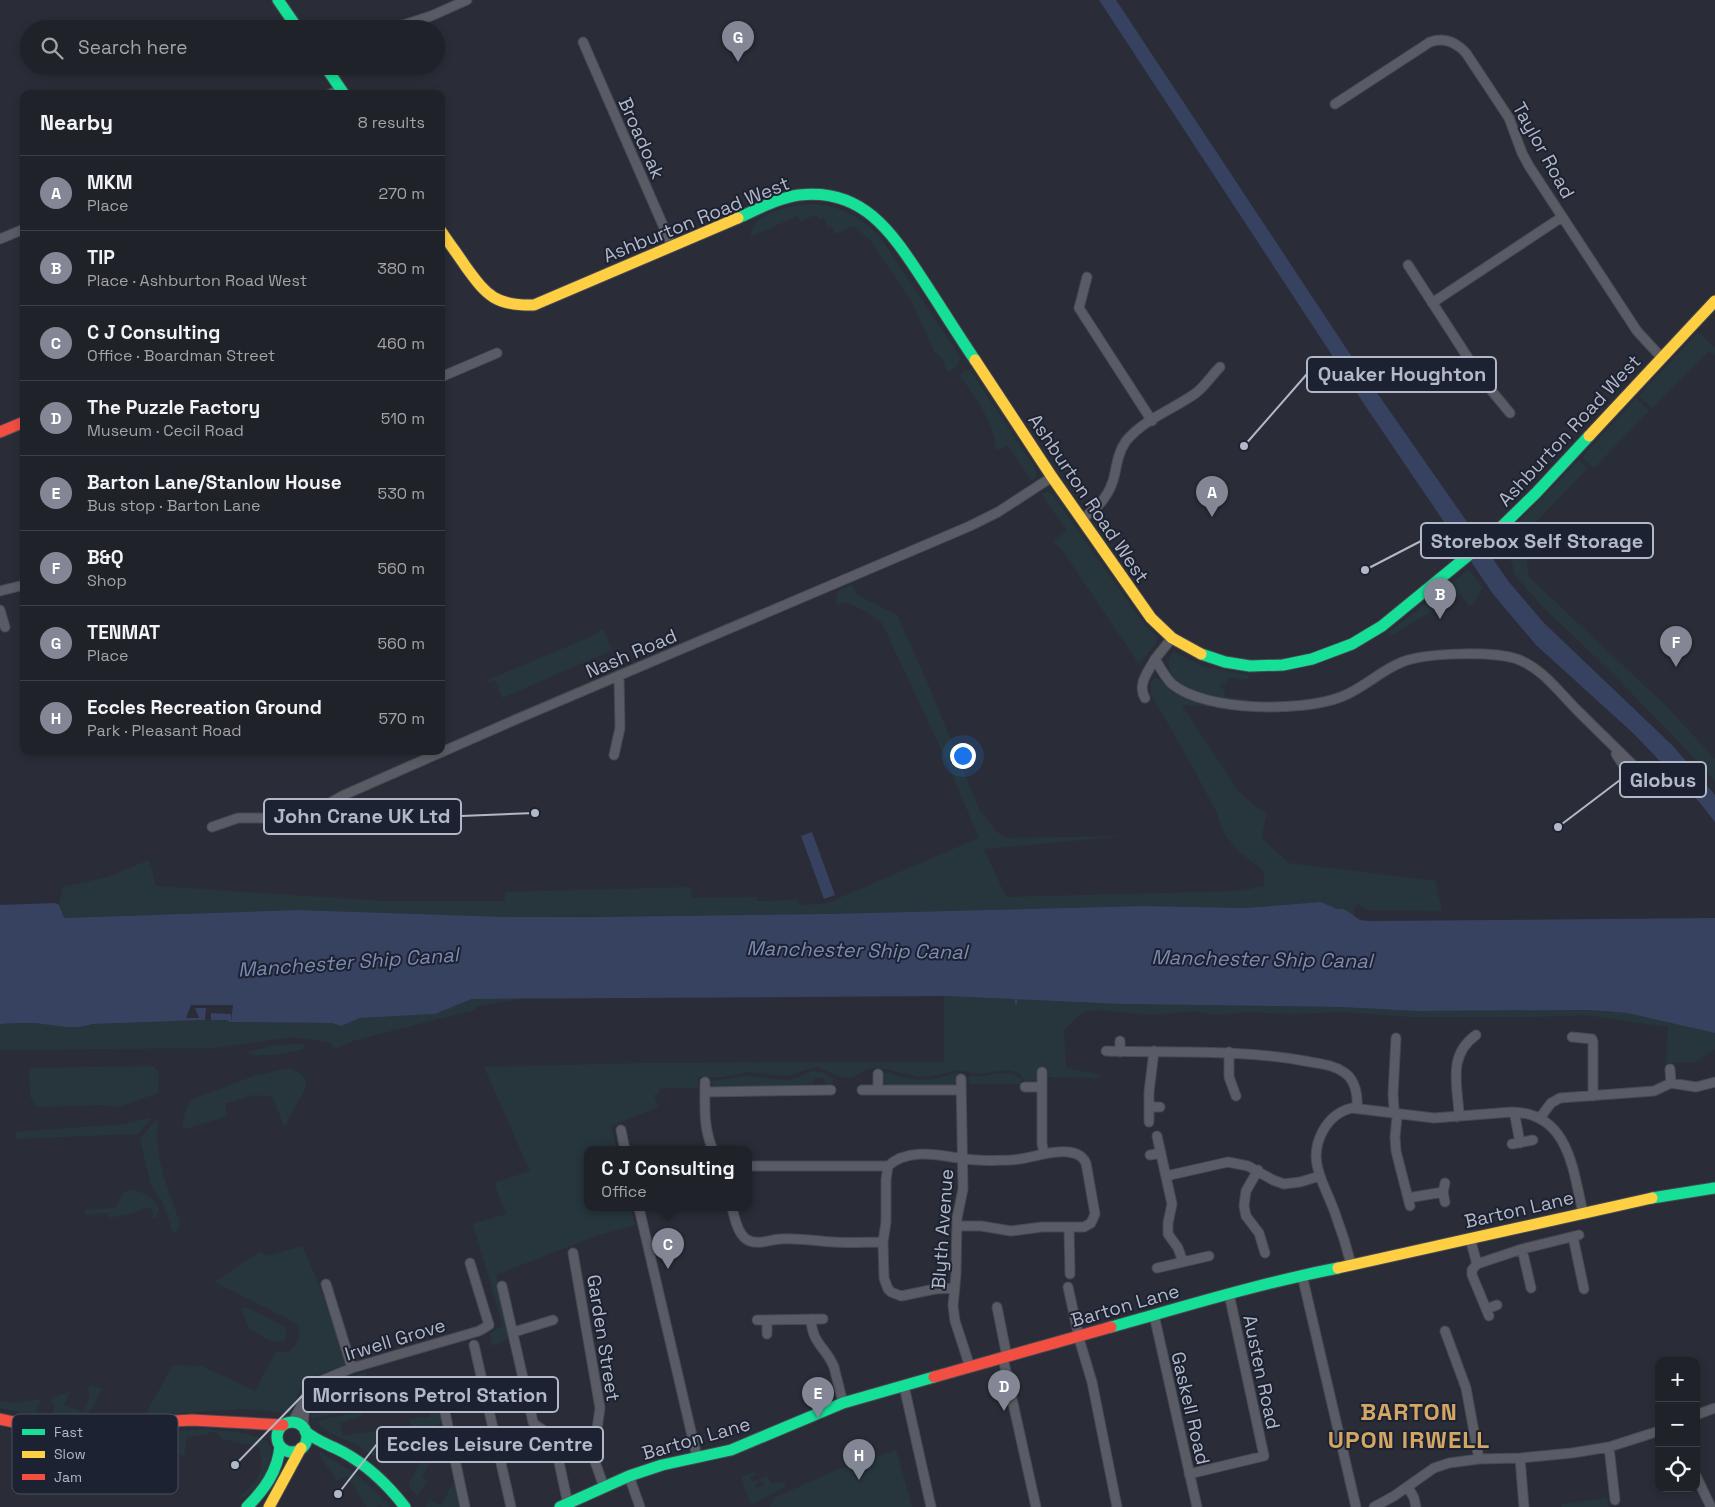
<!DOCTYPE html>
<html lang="en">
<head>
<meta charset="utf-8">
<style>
  body { margin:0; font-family:"Space Grotesk",sans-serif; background:#282a31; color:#f1f3f6 }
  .controls { position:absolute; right:15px; bottom:15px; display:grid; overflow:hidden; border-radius:10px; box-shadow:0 2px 8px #0003 }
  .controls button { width:45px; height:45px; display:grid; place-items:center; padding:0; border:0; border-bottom:1px solid #3d3f46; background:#202229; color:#f1f3f6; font:25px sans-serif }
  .you { position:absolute; left:962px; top:755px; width:18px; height:18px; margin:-12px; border:4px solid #fff; border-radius:50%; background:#1a73e8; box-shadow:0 0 0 8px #1a73e833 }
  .badge { display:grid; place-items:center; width:32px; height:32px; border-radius:50%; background:#838795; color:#fff; font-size:16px; font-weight:700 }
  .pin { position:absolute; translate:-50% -41px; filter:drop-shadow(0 1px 2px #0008) }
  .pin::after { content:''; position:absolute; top:26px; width:18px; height:15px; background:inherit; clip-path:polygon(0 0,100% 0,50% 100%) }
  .popup { position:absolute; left:584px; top:1146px; width:168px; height:65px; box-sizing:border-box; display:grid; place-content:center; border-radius:10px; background:#202229; filter:drop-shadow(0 1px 4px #0005); font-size:16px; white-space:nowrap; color:#a2a4a8 }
  .popup b { font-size:19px; color:#f1f3f6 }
  .popup::after { content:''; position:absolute; left:50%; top:100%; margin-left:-10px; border:10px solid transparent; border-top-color:#202229 }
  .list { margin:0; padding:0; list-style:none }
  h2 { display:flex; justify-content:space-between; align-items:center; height:65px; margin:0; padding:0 20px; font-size:21px }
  h2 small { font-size:16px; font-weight:400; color:#a2a4a8 }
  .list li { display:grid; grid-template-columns:32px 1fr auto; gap:15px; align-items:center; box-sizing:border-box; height:75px; padding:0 20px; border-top:1px solid #3d3f46 }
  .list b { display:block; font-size:19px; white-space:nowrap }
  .list p { margin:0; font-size:16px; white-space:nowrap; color:#a2a4a8 }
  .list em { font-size:16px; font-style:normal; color:#a2a4a8 }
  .icon { flex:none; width:28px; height:28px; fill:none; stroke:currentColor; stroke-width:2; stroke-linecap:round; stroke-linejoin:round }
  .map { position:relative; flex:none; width:1715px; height:1507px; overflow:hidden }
  .search { position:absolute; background:#202229; box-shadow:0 2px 8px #0003; left:20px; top:20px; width:425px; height:55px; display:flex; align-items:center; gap:12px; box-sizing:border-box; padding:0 18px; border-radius:28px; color:#a2a4a8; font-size:19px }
  .panel { position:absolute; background:#202229; box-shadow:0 2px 8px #0003; left:20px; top:90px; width:425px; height:665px; border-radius:10px }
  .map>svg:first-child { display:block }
  .green { fill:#27363d }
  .water { fill:#374160 }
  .pier { fill:#2a2d37 }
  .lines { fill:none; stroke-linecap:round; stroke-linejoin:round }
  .stream { stroke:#374160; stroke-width:2.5 }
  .street-casing { stroke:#464950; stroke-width:11 }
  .fast-casing { stroke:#464950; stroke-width:13 }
  .slow-casing { stroke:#464950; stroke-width:13 }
  .jam-casing { stroke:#464950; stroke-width:13 }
  .street { stroke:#5a5c65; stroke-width:9 }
  .fast { stroke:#16e098; stroke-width:11 }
  .slow { stroke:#ffcf43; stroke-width:11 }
  .jam { stroke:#f24e42; stroke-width:11 }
  .labels { text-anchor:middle; stroke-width:4; stroke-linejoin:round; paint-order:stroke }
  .street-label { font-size:19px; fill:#b3b8c8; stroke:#1d2232 }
  .water-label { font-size:20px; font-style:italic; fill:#7c89b0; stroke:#1d2232 }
  .district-label { font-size:24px; font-weight:bold; letter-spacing:1px; fill:#d3a763; stroke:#1d2232 }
  .key { fill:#1d2232; stroke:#4a4f5f; stroke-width:1 }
  .key-label { font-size:14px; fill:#b3b8c8 }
  .leader { fill:none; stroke:#b3b8c8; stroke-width:2 }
  .callout-dot { fill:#b3b8c8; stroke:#1d2232; stroke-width:2 }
  .callout { fill:#1d2232; stroke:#b3b8c8; stroke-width:2 }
  .callout-label { font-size:20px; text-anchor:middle; font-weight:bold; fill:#b3b8c8 }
</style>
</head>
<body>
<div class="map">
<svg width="1715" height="1507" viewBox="0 0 1715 1507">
  <rect width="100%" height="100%" fill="#2a2d37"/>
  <path class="green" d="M810,204C839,205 860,216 880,237L961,358L955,368L947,372L942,358L934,351L912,302L871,241L854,226L834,234L832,227L828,228L824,218L819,220L816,215L800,221L798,216L750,237C752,231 753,226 757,222C767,210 795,205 810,204Z
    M1698,332L1715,348V354L1714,355L1709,351L1652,408L1639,396Z
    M970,370L1035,468L1036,476L1032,481L1008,446L996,450C994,421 976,399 960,376L964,371Z
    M1636,398L1649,411L1594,468L1582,457Z
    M1579,460L1587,469L1533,525L1537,530L1524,544L1529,577L1666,706L1712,756L1715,759V782L1704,768L1610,671L1543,607L1518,579L1514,573L1513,565L1499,542Z
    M1047,492L1052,494L1144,624L1157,637V642L1139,664L1063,551L1053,541L1067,531L1041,494Z
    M1469,569L1483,588C1476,594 1478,601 1469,607L1461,594L1389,637L1388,633Z
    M852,585L857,595L897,615L929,686L979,809L997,832L1008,838L1126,836L984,849L1006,897L1240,891L1264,886V871L1237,850L1224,833L1216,811L1191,764L1151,694L1150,684L1154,678H1157L1173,693L1215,707L1182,705L1238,791L1254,805L1267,813L1261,838L1287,861L1288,863L1435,881L1442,911L1368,910L1358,904L1354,909L1355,918L1344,909L1337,910L1321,902L1246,908L1143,906L826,914L508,917L297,910L64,918L59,905L63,887L108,877L149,860L156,886L382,901H505V892L691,887L692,898L757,897V901L797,900L798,905L825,904L979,838L941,749L882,623L865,611L845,602L836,605L838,591Z
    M603,629L612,650L502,698L495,680L489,683L488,680L590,637Z
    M1173,651L1204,667L1249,675L1248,679L1228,678L1226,685L1221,683L1220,688L1225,690L1224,697L1248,699V702C1224,699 1180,695 1170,670C1167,662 1169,657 1173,651Z
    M944,996L1121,1004L1340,1007L1416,1011L1590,1010L1627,1013L1715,1033V1049L1695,1062L1666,1063L1668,1027L1585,1015L1536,1017H1410L1343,1012L1290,1014L1247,1012L1216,1015L1194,1011L1152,1015L1097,1010L1085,1012L1078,1016L1064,1030L1066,1068L1101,1075L1097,1078L1049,1077L1048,1070H1037L1036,1080L1025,1081L1019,1073L1007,1070L978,1074L956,1070L937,1075L919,1077L886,1069L872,1068L863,1071L853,1077L845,1078L816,1067L787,1076L747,1072L721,1077H698V1088H660L659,1094H654L658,1107L611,1126L617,1150H588V1208H631L635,1225L595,1236L496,1275L511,1331C507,1340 502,1343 492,1346L490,1333L503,1326L473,1224L506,1214L494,1183L530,1171L484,1067L644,1063L944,1062Z
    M472,999H521L477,1006L474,1010L355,1040L335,1049L330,1043L321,1041L293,1037L212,1048L0,1050V1024L34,1023L86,1027L92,1024L205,1020H226L230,1022L332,1023L341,1026L360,1018L435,1014Z
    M301,1044L305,1046L303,1049C291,1052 258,1059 248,1053L249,1051L276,1045Z
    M154,1066L159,1074L158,1093L117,1107L100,1105L37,1107L30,1096L29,1068Z
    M289,1068L298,1072L306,1080V1088L284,1127L273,1097L254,1095L225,1104L227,1116L182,1130L185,1112L190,1100L254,1076Z
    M812,1071L821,1072L833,1078V1084L825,1083L824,1078H814L813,1084L809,1086L720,1087L713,1086L710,1081L747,1076L787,1080L794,1079Z
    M885,1072C903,1078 919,1082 939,1078C948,1076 955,1071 965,1074V1077H957L956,1082L952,1085L889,1086L885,1084L883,1080V1073Z
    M1001,1073L1013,1074L1021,1079V1084H969V1076H983Z
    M149,1118L150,1120L137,1135L133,1134L16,1139L15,1132L125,1124Z
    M158,1118C154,1159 166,1183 179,1220V1228L174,1234L173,1233L164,1205L151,1185L140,1139Z
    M131,1190C145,1192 152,1197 159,1209L156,1218H153V1211L149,1207L133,1213L109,1218L108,1213L85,1215V1210L115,1208L124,1192Z
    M302,1246L320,1287L347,1365L304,1379L290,1414L247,1409L145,1415L173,1365L202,1366L255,1391L276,1351L288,1352C299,1344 301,1337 298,1324L215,1282L259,1252L268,1256Z
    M244,1308H249L283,1326L286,1330L285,1340C275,1346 259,1334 249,1329L242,1310Z
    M365,1372L371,1395L403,1385L408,1397L311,1419L315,1397L319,1391Z
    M91,1385L102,1389L86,1419L36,1415L0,1408V1401L16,1403L38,1399L41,1401L35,1413L52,1414L55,1406L51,1400L54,1397L71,1391L64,1405L83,1412L90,1397L87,1390Z
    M367,1410L361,1416L340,1423L343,1436L375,1431L383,1457V1464C375,1457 367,1451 357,1445C344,1438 326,1435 317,1421Z
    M436,1411L442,1416L443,1422L438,1425L443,1447L420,1453L409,1419L429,1417L431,1412Z
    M205,1429C222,1431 253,1432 266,1441C282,1453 255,1499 238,1499C242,1493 248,1490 252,1485C263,1474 263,1461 259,1447L221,1439L220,1435L215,1432H211L206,1435L187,1437L184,1455L182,1456L179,1453V1442L177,1437L82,1442L14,1435V1433L4,1430L37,1435L83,1438Z
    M896,1450L912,1507H770L774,1498L834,1471Z
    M320,1452L356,1474L392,1507H382L380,1504L376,1507H367L347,1476L337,1481L319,1454Z
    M437,1453L450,1460L448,1463L434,1455L422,1477L427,1480L418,1496L409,1487V1484L423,1456Z
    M161,1460L160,1469L97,1468V1463Z
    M754,1472L755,1475L750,1477L752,1482L757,1480L758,1483L755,1484L756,1488L764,1485L763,1481L760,1482L759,1479L767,1476L771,1484L778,1482L779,1484L784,1482L786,1486L751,1505L741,1477Z
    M454,1481L459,1507H426L429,1500L441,1506Z
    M1607,1498L1608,1507H1562V1504Z"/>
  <path class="water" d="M1099,0H1116L1350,354L1509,582L1544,623L1673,746L1715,795V822L1700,803L1634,734L1536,645L1493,594L1366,407Z
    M812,832L835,895L824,899L801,836Z
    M1321,902L1337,909H1344L1360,920L1370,921L1715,918V1033L1627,1013L1590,1010L1416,1011L1340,1007L1121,1004L943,996L472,999L435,1014L360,1018L341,1026L332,1023L230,1022L226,1020H205L92,1024C73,1031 52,1024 32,1023C22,1023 11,1023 0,1024V905L55,903L59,905L64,918L297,910L508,917H587L826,914L1143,906L1246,908Z"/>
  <path class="pier" d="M191,1005H233L231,1022V1014L211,1013V1020H205L206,1008H195L199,1018H186Z"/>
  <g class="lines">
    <path class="stream" d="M1016,1003V999"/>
    <defs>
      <path id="street" d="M391,29L431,16L467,0
        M583,42L672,246
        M330,94L341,89
        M1335,104L1430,42C1444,37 1456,42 1466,53L1509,118L1522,153L1529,166L1637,331L1661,357
        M0,239L24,229
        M1408,265L1481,378L1510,413
        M1087,277L1079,308L1152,421
        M1432,303L1562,217
        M441,377L497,353
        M1082,519C1099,507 1111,494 1115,473C1117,462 1119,451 1126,441C1144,419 1174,409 1196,393C1205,386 1212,375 1220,367
        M0,591L20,586
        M0,610L5,627
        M1172,638L1155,659C1160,668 1165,677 1172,684C1206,712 1302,712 1341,697C1365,688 1384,667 1408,660C1433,653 1492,651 1517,659C1542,668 1559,692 1577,710C1599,732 1622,754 1644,776
        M1145,698C1137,684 1148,672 1155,659
        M1616,754L1635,783
        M614,755L620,728L619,676
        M212,827L238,818H275L298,816L328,804L344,795L510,722L970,526L998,512L1052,477
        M1572,1037L1592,1039L1593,1042V1096
        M1396,1038L1393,1094L1394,1109L1397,1117L1395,1137L1396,1151L1410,1206
        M1106,1051C1174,1053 1238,1049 1305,1061C1319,1064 1333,1064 1345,1073C1355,1080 1358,1095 1357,1107
        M1120,1052V1041
        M1229,1052V1077L1236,1096
        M1670,1069L1671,1083
        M1042,1072V1144L1044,1153
        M961,1079L963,1189L957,1218L956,1274L953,1306L955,1321L970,1367
        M705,1082C705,1106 703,1128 713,1150
        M1025,1087H1042
        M862,1090H961
        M878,1090V1074
        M705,1092L831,1090
        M1149,1107H1160
        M1512,1112L1515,1116L1520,1143
        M1457,1117L1459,1113C1457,1083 1448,1055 1476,1035
        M1540,1118L1551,1103L1560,1098L1654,1091L1671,1083L1696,1087L1715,1082
        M1149,1122V1092L1154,1051
        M621,1130L625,1150
        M1157,1136L1172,1204L1168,1223V1234L1178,1248L1183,1262
        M1512,1144L1533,1140
        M1150,1155L1161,1153
        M748,1166H888C912,1144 949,1159 977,1160C988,1161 1000,1160 1011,1160C1031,1159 1048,1150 1068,1152C1076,1153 1082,1155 1086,1163L1095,1214L1091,1223L1084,1227H1042L1011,1231L981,1226H957
        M888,1166L886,1180V1222L883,1242L884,1278L888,1289L891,1292L901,1296L935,1289L955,1288
        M1258,1170L1246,1191L1244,1206L1246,1216L1259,1233L1265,1253
        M1166,1176L1228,1162L1248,1166L1273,1180L1284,1184L1300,1182L1320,1176
        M1445,1183L1443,1192L1445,1202
        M1408,1198L1443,1192
        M639,1208L697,1457
        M732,1208C735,1218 737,1232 746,1239C756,1246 768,1240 780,1239C799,1238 815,1241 833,1242C850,1243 867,1242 883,1242
        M1069,1228L1070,1274
        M1573,1237L1584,1289
        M1470,1238L1477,1264
        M1522,1249L1531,1288
        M573,1253L600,1408L594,1450V1459L604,1487
        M1351,1264C1347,1248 1342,1232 1336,1216C1331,1200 1322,1185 1318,1169C1311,1144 1326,1114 1352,1108L1434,1118L1512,1112C1569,1113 1573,1170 1583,1213
        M1157,1268L1209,1256
        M1302,1275L1356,1507
        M326,1284L352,1368
        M502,1286L533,1422C538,1429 548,1431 554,1439L568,1504
        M1068,1287L1080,1342L1092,1382L1117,1507
        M997,1307L1007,1357
        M1486,1309L1497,1305
        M1154,1315L1197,1507
        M1489,1316L1472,1275V1270L1477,1264L1522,1249L1579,1235
        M811,1319C812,1344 826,1347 834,1367L843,1403
        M757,1320L823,1319
        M767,1320V1334
        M1445,1331L1466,1388L1479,1459
        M514,1332L553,1320
        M474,1345L511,1507
        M1003,1358L1036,1507
        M904,1386L931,1507
        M443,1403L465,1507
        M1696,1415L1715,1408
        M292,1423L310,1390L318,1382L352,1368L479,1331L489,1325L470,1263
        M303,1428L305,1402
        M1609,1447L1615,1500
        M1520,1458L1524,1507
        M1189,1474L1264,1456L1229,1294
        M629,1476L640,1507
        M1696,1476L1711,1507
        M1408,1487L1414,1498L1416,1507
        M1374,1507L1394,1496L1434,1468L1449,1463L1479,1459L1520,1458L1572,1453L1609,1447L1659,1431"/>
      <path id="fast" d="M278,0L298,29
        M325,66L344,94
        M738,218C758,209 778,198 799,195C865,187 894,236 925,283C942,309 958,335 975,360
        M1201,654L1225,662L1250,666L1283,665L1312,659L1352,644L1382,626L1492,536L1536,493L1589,436
        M1652,1198L1715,1188
        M1111,1327C1186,1306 1261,1283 1338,1268
        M277 1437a15 15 0 1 1 30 0a15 15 0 1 1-30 0Z
        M305,1431C316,1441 330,1445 343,1452C367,1465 388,1485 405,1507
        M247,1507C264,1490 278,1471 280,1446
        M560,1507L629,1476L662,1465L731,1450L843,1403L934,1377"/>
      <path id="slow" d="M441,231C449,243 458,255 466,267C487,296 496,306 534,305L738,218
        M975,360L1052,477L1151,618L1172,638L1201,654
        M1589,436L1715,301
        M1338,1268L1652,1198
        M269,1507L301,1448"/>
      <path id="jam" d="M0,432L24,422
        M934,1377L1111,1327
        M0,1419L23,1424L69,1427L192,1420L283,1425"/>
    </defs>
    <use href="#street" class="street-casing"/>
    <use href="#fast" class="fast-casing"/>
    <use href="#slow" class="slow-casing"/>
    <use href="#jam" class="jam-casing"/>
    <use href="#street" class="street"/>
    <use href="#fast" class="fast"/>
    <use href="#slow" class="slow"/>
    <use href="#jam" class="jam"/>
  </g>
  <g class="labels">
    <g class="street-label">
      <text transform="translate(642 138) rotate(66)" y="7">Broadoak</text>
      <text transform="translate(1544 150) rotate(61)" y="7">Taylor Road</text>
      <text transform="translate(696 219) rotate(-22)" y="7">Ashburton Road West</text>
      <text transform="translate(1569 430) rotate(-47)" y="7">Ashburton Road West</text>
      <text transform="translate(1089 498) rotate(56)" y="7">Ashburton Road West</text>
      <text transform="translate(631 653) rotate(-23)" y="7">Nash Road</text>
      <text transform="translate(1519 1209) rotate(-13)" y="7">Barton Lane</text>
      <text transform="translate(942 1229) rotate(-86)" y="7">Blyth Avenue</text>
      <text transform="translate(1125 1305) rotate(-16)" y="7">Barton Lane</text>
      <text transform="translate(604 1338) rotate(81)" y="7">Garden Street</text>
      <text transform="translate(395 1339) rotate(-17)" y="7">Irwell Grove</text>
      <text transform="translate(1262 1372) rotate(78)" y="7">Austen Road</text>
      <text transform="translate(1191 1408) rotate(77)" y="7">Gaskell Road</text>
      <text transform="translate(696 1438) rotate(-16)" y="7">Barton Lane</text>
    </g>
    <g class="water-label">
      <text transform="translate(857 950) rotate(1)" y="7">Manchester Ship Canal</text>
      <text transform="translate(1262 959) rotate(1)" y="7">Manchester Ship Canal</text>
      <text transform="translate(348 962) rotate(-4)" y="7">Manchester Ship Canal</text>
    </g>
    <g class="district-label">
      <text x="1409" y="1420">BARTON<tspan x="1409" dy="28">UPON IRWELL</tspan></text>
    </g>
  </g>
  <rect x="12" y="1414" width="166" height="80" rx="8" class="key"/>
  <rect x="22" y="1429" width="23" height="6" fill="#16e098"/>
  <rect x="22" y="1451" width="23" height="7" fill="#ffcf43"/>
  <rect x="22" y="1474" width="23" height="6" fill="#f24e42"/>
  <g class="key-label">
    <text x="54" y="1437">Fast</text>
    <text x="54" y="1459">Slow</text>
    <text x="54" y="1482">Jam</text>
  </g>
  <path class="leader" d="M1244 446L1307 374M1365 570L1421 541M1558 827L1620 780M535 813L461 816M235 1465L303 1395M338 1494L377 1444"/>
  <g class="callout-dot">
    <circle cx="1244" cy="446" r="5"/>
    <circle cx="1365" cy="570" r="5"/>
    <circle cx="1558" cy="827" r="5"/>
    <circle cx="535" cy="813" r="5"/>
    <circle cx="235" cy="1465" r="5"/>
    <circle cx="338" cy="1494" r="5"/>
  </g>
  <g class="callout">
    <rect x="1307" y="357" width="189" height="35" rx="5"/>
    <rect x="1421" y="523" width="232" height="35" rx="5"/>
    <rect x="1620" y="762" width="86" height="35" rx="5"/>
    <rect x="264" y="799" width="197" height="35" rx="5"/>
    <rect x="303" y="1377" width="255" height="35" rx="5"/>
    <rect x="377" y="1427" width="226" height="35" rx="5"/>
  </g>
  <g class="callout-label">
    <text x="1402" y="381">Quaker Houghton</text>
    <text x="1537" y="548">Storebox Self Storage</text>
    <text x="1663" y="787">Globus</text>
    <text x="362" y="823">John Crane UK Ltd</text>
    <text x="430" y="1402">Morrisons Petrol Station</text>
    <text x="490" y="1451">Eccles Leisure Centre</text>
  </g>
</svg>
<div class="controls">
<button>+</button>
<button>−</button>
<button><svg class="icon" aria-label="locate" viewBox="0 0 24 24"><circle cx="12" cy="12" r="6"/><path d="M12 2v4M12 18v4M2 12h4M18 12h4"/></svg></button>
</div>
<div class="you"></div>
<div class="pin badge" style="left:1212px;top:517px">A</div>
<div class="pin badge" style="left:1440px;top:619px">B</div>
<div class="pin badge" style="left:668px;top:1269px">C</div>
<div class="popup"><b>C J Consulting</b>Office</div>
<div class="pin badge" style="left:1004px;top:1411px">D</div>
<div class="pin badge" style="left:818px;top:1418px">E</div>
<div class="pin badge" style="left:1676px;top:667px">F</div>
<div class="pin badge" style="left:738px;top:62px">G</div>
<div class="pin badge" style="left:859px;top:1480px">H</div>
<div class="search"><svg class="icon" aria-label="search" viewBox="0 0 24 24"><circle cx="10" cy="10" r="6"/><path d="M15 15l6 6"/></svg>Search here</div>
<section class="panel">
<h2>Nearby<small>8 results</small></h2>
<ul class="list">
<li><span class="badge">A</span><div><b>MKM</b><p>Place</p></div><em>270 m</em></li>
<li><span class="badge">B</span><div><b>TIP</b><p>Place · Ashburton Road West</p></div><em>380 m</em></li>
<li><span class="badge">C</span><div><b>C J Consulting</b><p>Office · Boardman Street</p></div><em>460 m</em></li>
<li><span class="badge">D</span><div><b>The Puzzle Factory</b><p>Museum · Cecil Road</p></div><em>510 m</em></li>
<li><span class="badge">E</span><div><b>Barton Lane/Stanlow House</b><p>Bus stop · Barton Lane</p></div><em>530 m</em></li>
<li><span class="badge">F</span><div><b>B&amp;Q</b><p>Shop</p></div><em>560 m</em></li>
<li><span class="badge">G</span><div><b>TENMAT</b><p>Place</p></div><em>560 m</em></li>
<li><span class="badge">H</span><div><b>Eccles Recreation Ground</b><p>Park · Pleasant Road</p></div><em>570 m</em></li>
</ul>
</section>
</div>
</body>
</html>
